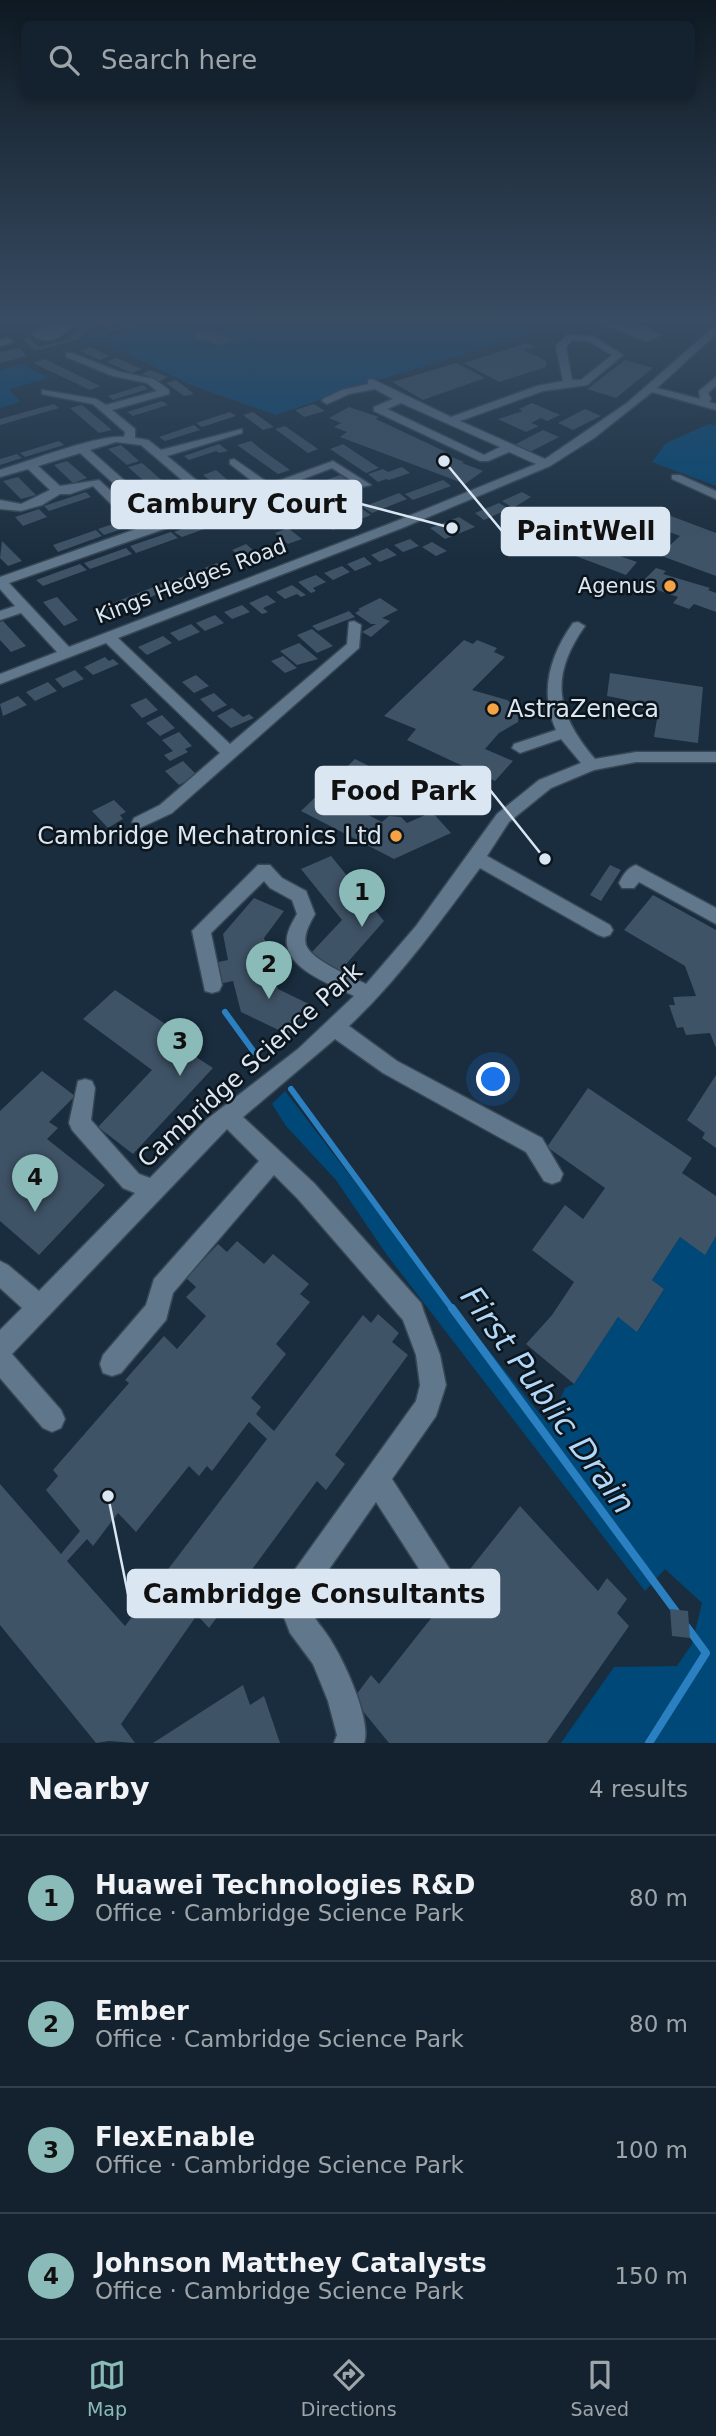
<!DOCTYPE html>
<html lang="en">
<head>
<meta charset="utf-8">
<style>
  body { margin:0; font-family:"DejaVu Sans",sans-serif; background:#1c2a36; color:#f1f3f6 }
  .you { position:absolute; left:494px; top:1080px; width:24px; height:24px; margin:-18px; border:5px solid #fff; border-radius:50%; background:#1a73e8; box-shadow:0 0 0 10px #1a73e833 }
  .badge { display:grid; place-items:center; width:46px; height:46px; border-radius:50%; background:#8bbbb9; color:#111; font-size:23px; font-weight:700 }
  .pin { position:absolute; translate:-50% -58px; filter:drop-shadow(0 2px 4px #0008) }
  .pin::after { content:''; position:absolute; top:37px; width:24px; height:21px; background:inherit; clip-path:polygon(0 0,100% 0,50% 100%) }
  .list { margin:0; padding:0; list-style:none }
  h2 { display:flex; justify-content:space-between; align-items:center; height:91px; margin:0; padding:0 28px; font-size:30px }
  h2 small { font-size:23px; font-weight:400; color:#9da4aa }
  .list li { display:grid; grid-template-columns:46px 1fr auto; gap:21px; align-items:center; box-sizing:border-box; height:126px; padding:0 28px; border-top:2px solid #323f4a }
  .list b { display:block; font-size:26px; white-space:nowrap }
  .list p { margin:0; font-size:23px; white-space:nowrap; color:#9da4aa }
  .list em { font-size:23px; font-style:normal; color:#9da4aa }
  .icon { flex:none; width:38px; height:38px; fill:none; stroke:currentColor; stroke-width:2; stroke-linecap:round; stroke-linejoin:round }
  .map { position:relative; flex:none; width:716px; height:1743px; overflow:hidden }
  .search { position:absolute; background:#13222e; box-shadow:0 4px 10px #0003; left:21px; right:21px; top:21px; height:77px; display:flex; align-items:center; gap:18px; box-sizing:border-box; padding:0 24px; border-radius:10px; color:#9da4aa; font-size:26px }
  .sheet { height:595px; background:#13222e }
  nav { display:flex; justify-content:space-around; align-items:center; box-sizing:border-box; height:98px; border-top:2px solid #323f4a; background:#13222e; font-size:19px; color:#9da4aa }
  nav a { display:grid; justify-items:center; gap:4px }
  nav .on { color:#8bbbb9 }
  .map>svg:first-child { display:block }
  .green { fill:#004878 }
  .lines { fill:none; stroke-linecap:round; stroke-linejoin:round }
  .stream-far1 { stroke:#2b80c1; stroke-width:6 }
  .stream { stroke:#2b80c1; stroke-width:8 }
  .building { fill:#3f5366; fill-rule:evenodd }
  .minor-casing { stroke:#374755; stroke-width:3 }
  .minor { fill:#61778b; fill-rule:evenodd }
  .poi-dot { fill:#f5a345; stroke:#0c141c; stroke-width:2.5 }
  .labels { text-anchor:middle; stroke-width:5; stroke-linejoin:round; paint-order:stroke }
  .far-street-label { font-size:21px; fill:#dae6f2; stroke:#0c141c }
  .far-poi-label { font-size:21px; fill:#dae6f2; stroke:#0c141c; text-anchor:end }
  .poi-label { font-size:24px; fill:#dae6f2; stroke:#0c141c; text-anchor:start }
  .street-label { font-size:24px; fill:#dae6f2; stroke:#0c141c }
  .near-water-label { font-size:32px; font-style:italic; fill:#b1d7f9; stroke:#0c141c }
  .leader { fill:none; stroke:#dae6f2; stroke-width:2.5 }
  .callout-dot { fill:#dae6f2; stroke:#0c141c; stroke-width:2.5 }
  .callout { fill:#dae6f2; stroke:#dae6f2; stroke-width:2.5 }
  .callout-label { font-size:26px; text-anchor:middle; font-weight:bold; fill:#111 }
</style>
</head>
<body>
<div class="map">
<svg width="716" height="1743" viewBox="0 0 716 1743">
  <rect width="100%" height="100%" fill="#192d3e"/>
  <path class="green" d="M160,319H523L546,330L372,382L276,415L191,385L101,341L79,346L99,327L110,335L155,324Z
    M22,364L49,378L9,389L20,402L0,408V370Z
    M709,424L716,425V486L652,462L666,443Z
    M285,1091L401,1242L549,1425L565,1388L574,1384L618,1317L638,1331L664,1289L652,1280L680,1237L705,1254L716,1236V1743H561L614,1667L677,1666L692,1644L702,1603L665,1569L645,1591L387,1255L336,1180L286,1126L272,1104Z"/>
  <g class="lines">
    <path class="stream-far1" d="M225,1012L254,1052
      M291,1089L453,1310"/>
    <path class="stream" d="M452,1308L677,1613
      M649,1743L706,1653L687,1627"/>
  </g>
  <path class="building" d="M79,319H87L92,323L103,321L112,329L144,321L141,319L153,322L110,332L100,324L94,325L87,328L90,330L83,332L86,335L78,337L81,339L35,351L23,339L29,338L39,347L72,339L69,336L81,330L78,327L86,325Z
    M195,333H218L234,342L218,345L209,341L194,340Z
    M527,343L535,347L524,350L546,361V367L499,382L464,363Z
    M90,347L109,356L100,360L80,351Z
    M19,348L27,356L0,363V352Z
    M116,358L142,369L132,373L106,362Z
    M45,359L100,386L90,390L33,363Z
    M625,360L653,368L616,398L587,389Z
    M456,363L485,378L423,400L392,382Z
    M150,370L168,377L160,381L142,374Z
    M176,380L194,394L184,396L166,383Z
    M143,385L148,389L113,400L108,396Z
    M162,401L168,405L133,416L127,412Z
    M532,403L560,415L547,421L541,418L531,423L539,426L526,432L498,419L523,411L519,409Z
    M54,404L59,408L0,425V419Z
    M314,404L325,411L304,417L295,410Z
    M82,405L112,430L99,433L70,408Z
    M349,407L379,417L376,419L446,452L444,454L464,462L462,463L483,471L465,484L340,437L347,432L334,427L341,423L329,418Z
    M585,409L601,416L573,430L558,423Z
    M230,412L236,416L202,427L196,423Z
    M253,412L274,427L263,430L243,415Z
    M194,425L200,430L165,441L159,437Z
    M285,426L318,449L308,453L275,429Z
    M543,430L559,437L530,452L514,445Z
    M59,441L64,445L25,457L20,453Z
    M251,441L262,450L290,470L278,474L237,445Z
    M219,444L228,451L219,453L216,451L189,460L184,456Z
    M343,444L379,468L366,473L330,449Z
    M121,445L139,461L127,465L108,449Z
    M17,454L22,458L0,465V459Z
    M67,461L87,478L73,483L54,465Z
    M142,463L166,484L153,489L128,467Z
    M402,467L410,473L389,480L386,479L378,482L368,474L383,469L388,472Z
    M216,470L237,488L225,492L203,475Z
    M340,475L348,481L294,500L286,495Z
    M18,477L36,495L21,499L3,481Z
    M443,480L451,486L413,500L405,494Z
    M86,492L91,497L49,511L44,506Z
    M522,492L531,497L513,508L502,501Z
    M399,493L407,499L372,513L363,507Z
    M499,503L509,509L484,520L475,513Z
    M39,509L47,517L23,526L15,517Z
    M362,509L371,515L333,530L325,524Z
    M140,515L146,521L104,535L98,529Z
    M671,516L716,533V576L659,555L680,536L659,528Z
    M214,517L221,523L182,537L174,532Z
    M459,517L475,527L445,539L430,528Z
    M288,528L302,539L288,544L275,533Z
    M96,530L102,536L58,552L53,545Z
    M171,532L178,538L136,553L130,546Z
    M410,539L419,546L403,552L394,545Z
    M2,541L22,561L8,566L0,558Z
    M432,542L447,551L436,556L422,547Z
    M246,544L259,555L245,561L232,550Z
    M583,545L608,552L637,562L626,575L573,555Z
    M126,548L132,554L90,569L84,563Z
    M387,548L397,555L380,562L371,555Z
    M364,557L372,564L355,571L347,564Z
    M217,563L225,570L182,586L174,580Z
    M80,564L87,570L43,586L36,580Z
    M342,566L350,572L333,580L324,573Z
    M656,568L666,571L663,574L710,588L708,590L716,593V612L694,604L689,609L673,603L678,597L640,584Z
    M316,575L326,582L313,588L316,591L311,593L298,582Z
    M169,581L176,587L110,613L103,607Z
    M292,585L306,595L301,597L297,594L285,599L276,592Z
    M267,595L276,602L263,608L268,612L262,614L249,603Z
    M57,597L78,620L64,626L43,602Z
    M380,598L398,610L382,618L390,621L371,637L362,632L376,624H371L355,613L360,610L358,609Z
    M242,605L250,612L232,619L224,612Z
    M349,611L355,617L318,631L312,626Z
    M215,615L224,623L205,631L196,623Z
    M3,621L26,646L11,652L0,640V622Z
    M191,624L200,632L179,641L170,633Z
    M312,629L333,646L317,653L297,635Z
    M163,636L172,643L147,655L138,647Z
    M464,640L473,644L477,640L497,648L494,652L505,657L472,690L507,700L515,706L519,713L518,722L499,733L485,749L513,761L495,781L407,740L416,729L384,716Z
    M299,643L318,659L297,665L280,651Z
    M283,656L297,668L285,673L271,661Z
    M105,657L109,661L113,659L119,664L93,675L84,667Z
    M75,670L84,679L63,688L55,679Z
    M610,673L703,687L698,743L654,737L657,719L647,715L637,702L607,696Z
    M196,675L209,686L194,693L182,682Z
    M48,682L57,691L35,701L26,692Z
    M214,693L227,705L213,712L200,699Z
    M18,696L27,705L3,716L0,704Z
    M146,698L158,710L142,718L130,705Z
    M232,708L243,717L249,714L254,718L231,728L217,716Z
    M162,715L175,728L160,736L146,723Z
    M179,732L192,746L185,749L188,752L170,761L164,755L173,751L162,740Z
    M355,759L381,772L349,805L382,822L389,816L401,817L407,823L432,812L451,833L394,859L301,811Z
    M183,761L197,775L179,785L165,771Z
    M114,800L126,812L120,815L123,819L108,828L92,811Z
    M331,856L384,921L340,971L311,953L342,920L301,869Z
    M610,865L621,870L601,901L590,895Z
    M653,895L716,930V1048L710,1033L686,1035L683,1027L677,1028L669,1005H675L673,997L696,996L685,966L624,930Z
    M254,898L284,911L264,938L267,947L274,946L283,976L275,979L278,989L311,1005L289,1035L241,1012L233,981L219,984L214,963L228,960L223,934Z
    M115,990L186,1038L179,1046L213,1068L133,1154L98,1127L152,1070L83,1019Z
    M42,1071L75,1096L49,1122L58,1128L47,1139L105,1185L39,1255L0,1221V1111Z
    M716,1075V1148L702,1138L705,1133L687,1120Z
    M588,1088L692,1158L682,1173L716,1196V1236L705,1255L680,1237L652,1280L664,1289L637,1332L618,1317L574,1384L526,1344L552,1315L574,1282L532,1250L565,1205L583,1219L605,1188L547,1147Z
    M237,1241L264,1264L273,1254L309,1284L300,1294L310,1302L276,1344L286,1354L251,1398L261,1407L256,1414L274,1431L363,1315L371,1323L378,1314L399,1333L392,1342L408,1355L335,1455L345,1464L326,1490L317,1481L209,1628L197,1615L121,1724L135,1743L109,1741L96,1743L0,1625V1484L61,1554L80,1531L46,1490L58,1476L53,1470L129,1383L125,1380L164,1336L177,1349L206,1316L186,1297L196,1287L186,1278L218,1244L227,1252ZM249,1422L267,1439L125,1626L67,1561L87,1539L93,1546L118,1513L136,1532L189,1466L199,1476L207,1466L212,1471Z
    M520,1506L598,1591L607,1578L627,1599L617,1613L629,1626L547,1743H389L353,1699L371,1675L379,1684Z
    M670,1609L688,1611L690,1638L672,1636Z
    M243,1685L250,1705L264,1696L280,1743H153Z"/>
  <g class="lines">
    <defs>
      <path id="minor" d="M112,319H131L126,322Z
        M590,319C611,319 624,332 644,326L661,335L646,341Z
        M667,319H680L682,321L677,324Z
        M68,322L73,325C62,338 47,346 32,335L39,329Z
        M716,325V334L657,388L700,399L699,391L716,377V386L708,393L711,399L709,402L716,404V410L652,392L594,438L550,466L402,528L118,638L230,744L347,644L349,622L354,621L361,625L359,648L172,813L140,828L132,822L134,818L160,805L220,753L106,643L0,684V674L57,652L21,613L0,620V611L15,606L0,589V577L156,522L80,453L38,466L60,486L99,480L121,500V506H113L93,486L70,494H60L42,505L21,511L0,509V500L21,504L50,490L28,469L0,477V470C27,462 99,434 124,437L125,432L93,404L42,394V390L96,399L106,405L157,391L147,383L113,376L66,357V353H72L120,372L154,379L169,390V394L112,410L135,429V438L148,440L161,450L242,429V433L167,456L212,493V498H230L260,487L230,464V460L234,459L270,484L333,461L371,485L361,487L332,468L235,505L208,506L202,514L170,527L9,583L69,647L394,522L536,464L509,452L488,461H480L374,411V407L393,399L375,389L349,394L327,404L322,401L323,399L342,390L368,384V380L372,379L451,417L537,386L563,381L556,346L567,335L593,336L623,355L587,385L543,391L460,421L545,459L627,403ZM572,340L588,341L612,355L581,380H572L566,347ZM401,403L500,447L484,455L387,409ZM116,442L141,445L202,497L194,508L167,518L90,450Z
        M8,338L13,341L11,343L0,346V340Z
        M672,475H680L716,491V499L672,479Z
        M578,622L585,626C549,677 556,713 595,759L636,752H716V762H636L594,770L551,788L509,822L487,856L610,925L613,930L610,935L604,937L598,935L480,868C439,923 399,979 349,1026L397,1061L542,1138L563,1174L560,1181L552,1184L544,1181L526,1152L383,1073L335,1039L243,1117L314,1183L421,1303L424,1312L440,1355L446,1385L436,1416L392,1479L465,1593L461,1603L451,1607L441,1603L376,1502L306,1602C312,1618 325,1629 333,1644C345,1663 372,1722 364,1743H334L337,1735L328,1701L313,1664L290,1633L277,1599L281,1589L416,1401L420,1385L416,1355L403,1320L298,1199L274,1175L173,1293L166,1320L121,1373L112,1376L103,1373L100,1364L103,1355L146,1305L154,1279L259,1161L227,1129L12,1354L61,1410L65,1419L61,1428L52,1432L43,1428L0,1378V1330L22,1308L0,1288V1261L8,1265L39,1291L135,1193L123,1188L72,1130L69,1123L78,1081L85,1079L92,1081L95,1088L91,1120L139,1174L150,1178L206,1120L298,1049L354,996C334,985 291,972 287,945C285,934 292,923 297,914L292,900L270,888L264,881L211,933L222,985L219,991L212,993L205,991L192,931L258,865H270L282,878L306,891L315,914C310,923 303,935 306,945C311,960 352,977 366,984L416,926L497,814L539,780L581,763L561,739L520,753L512,748L514,744L556,730C539,692 550,655 573,623Z
        M636,865L716,908V924L639,882L634,888H622L619,883C623,875 627,868 636,865Z"/>
    </defs>
    <use href="#minor" class="minor-casing"/>
    <use href="#minor" class="minor"/>
  </g>
  <linearGradient id="sky" x2="0" y2="1"><stop stop-color="#0e1922"/><stop offset="0.57" stop-color="#384c63"/><stop offset="1" stop-color="#384c63" stop-opacity="0"/></linearGradient>
  <rect width="716" height="563" fill="url(#sky)"/>
  <g class="poi-dot">
    <circle cx="670" cy="586" r="7"/>
    <circle cx="493" cy="709" r="7"/>
    <circle cx="396" cy="836" r="7"/>
  </g>
  <g class="labels">
    <g class="far-street-label">
      <text transform="translate(191 581) rotate(-21)" y="7">Kings Hedges Road</text>
    </g>
    <g class="far-poi-label">
      <text x="656" y="593">Agenus</text>
    </g>
    <g class="poi-label">
      <text x="507" y="717">AstraZeneca</text>
      <text x="382" y="844" text-anchor="end">Cambridge Mechatronics Ltd</text>
    </g>
    <g class="street-label">
      <text transform="translate(250 1065) rotate(-42)" y="8">Cambridge Science Park</text>
    </g>
    <g class="near-water-label">
      <text transform="translate(548 1400) rotate(54)" y="11">First Public Drain</text>
    </g>
  </g>
  <path class="leader" d="M452 528L361 504M444 461L502 531M545 859L490 790M108 1496L128 1594"/>
  <g class="callout-dot">
    <circle cx="452" cy="528" r="7"/>
    <circle cx="444" cy="461" r="7"/>
    <circle cx="545" cy="859" r="7"/>
    <circle cx="108" cy="1496" r="7"/>
  </g>
  <g class="callout">
    <rect x="112" y="481" width="249" height="47" rx="7"/>
    <rect x="502" y="508" width="167" height="47" rx="7"/>
    <rect x="316" y="767" width="174" height="47" rx="7"/>
    <rect x="128" y="1570" width="371" height="47" rx="7"/>
  </g>
  <g class="callout-label">
    <text x="237" y="513">Cambury Court</text>
    <text x="586" y="540">PaintWell</text>
    <text x="403" y="800">Food Park</text>
    <text x="314" y="1603">Cambridge Consultants</text>
  </g>
</svg>
<div class="you"></div>
<div class="pin badge" style="left:362px;top:927px">1</div>
<div class="pin badge" style="left:269px;top:999px">2</div>
<div class="pin badge" style="left:180px;top:1076px">3</div>
<div class="pin badge" style="left:35px;top:1212px">4</div>
<div class="search"><svg class="icon" aria-label="search" viewBox="0 0 24 24"><circle cx="10" cy="10" r="6"/><path d="M15 15l6 6"/></svg>Search here</div>
</div>
<section class="sheet">
<h2>Nearby<small>4 results</small></h2>
<ul class="list">
<li><span class="badge">1</span><div><b>Huawei Technologies R&amp;D</b><p>Office · Cambridge Science Park</p></div><em>80 m</em></li>
<li><span class="badge">2</span><div><b>Ember</b><p>Office · Cambridge Science Park</p></div><em>80 m</em></li>
<li><span class="badge">3</span><div><b>FlexEnable</b><p>Office · Cambridge Science Park</p></div><em>100 m</em></li>
<li><span class="badge">4</span><div><b>Johnson Matthey Catalysts</b><p>Office · Cambridge Science Park</p></div><em>150 m</em></li>
</ul>
</section>
<nav>
<a class="on"><svg class="icon" aria-label="map" viewBox="0 0 24 24"><path d="M3 6l6-2 6 2 6-2v14l-6 2-6-2-6 2zM9 4v14M15 6v14"/></svg>Map</a>
<a><svg class="icon" aria-label="directions" viewBox="0 0 24 24"><path d="M12 3l9 9-9 9-9-9zM9 14v-3h6M13 9l2 2-2 2"/></svg>Directions</a>
<a><svg class="icon" aria-label="saved" viewBox="0 0 24 24"><path d="M7 4h10v16l-5-4-5 4z"/></svg>Saved</a>
</nav>
</body>
</html>
